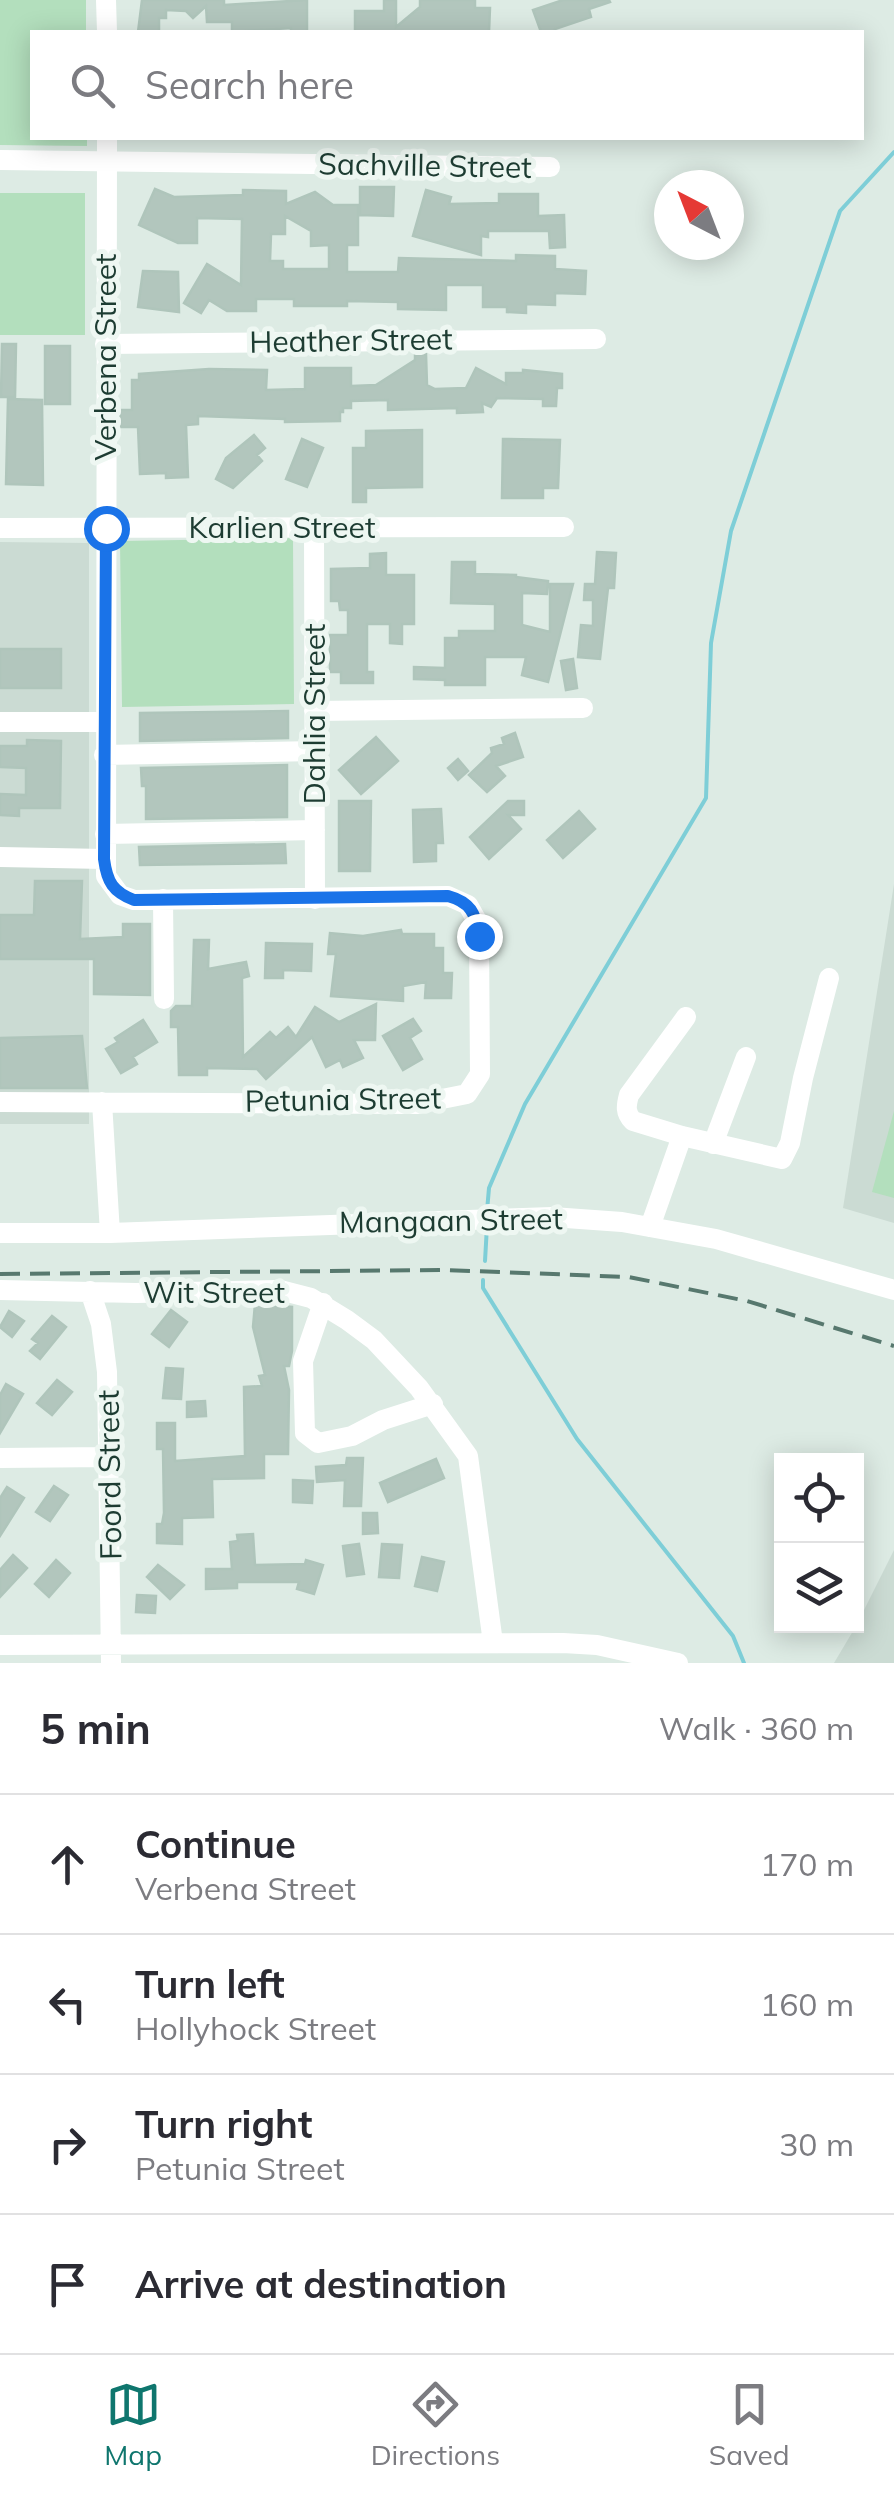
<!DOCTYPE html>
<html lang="en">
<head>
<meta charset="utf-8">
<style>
  body { margin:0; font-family:Mulish,sans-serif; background:#f7f7f7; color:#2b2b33 }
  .controls { position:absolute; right:30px; bottom:30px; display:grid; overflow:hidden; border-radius:0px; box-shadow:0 5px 25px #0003 }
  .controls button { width:90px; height:90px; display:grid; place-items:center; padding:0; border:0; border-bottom:2px solid #e1e1e2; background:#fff; color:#2b2b33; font:50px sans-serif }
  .compass { position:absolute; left:654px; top:170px; width:90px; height:90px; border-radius:50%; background:#fff; box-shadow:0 5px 25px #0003; rotate:318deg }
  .stop { position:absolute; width:30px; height:30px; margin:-22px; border:8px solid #1a73e8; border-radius:50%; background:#fff }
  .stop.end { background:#1a73e8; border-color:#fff; box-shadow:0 2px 10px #0008 }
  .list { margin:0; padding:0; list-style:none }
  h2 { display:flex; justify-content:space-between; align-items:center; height:130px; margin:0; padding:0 40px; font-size:42px }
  h2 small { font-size:32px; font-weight:400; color:#7c7c81 }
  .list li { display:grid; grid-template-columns:65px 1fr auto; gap:30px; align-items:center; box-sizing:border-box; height:140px; padding:0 40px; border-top:2px solid #e1e1e2 }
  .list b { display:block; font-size:38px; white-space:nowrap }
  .list p { margin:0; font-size:32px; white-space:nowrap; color:#7c7c81 }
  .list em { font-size:32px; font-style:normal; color:#7c7c81 }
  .icon { flex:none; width:55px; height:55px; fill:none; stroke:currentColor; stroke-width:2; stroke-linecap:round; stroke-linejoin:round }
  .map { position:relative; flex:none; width:894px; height:1663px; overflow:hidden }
  .search { position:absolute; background:#fff; box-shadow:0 5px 25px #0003; left:30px; right:30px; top:30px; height:110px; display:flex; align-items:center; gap:25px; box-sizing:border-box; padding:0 35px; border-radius:0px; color:#7c7c81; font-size:38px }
  .sheet { height:690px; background:#fff }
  nav { display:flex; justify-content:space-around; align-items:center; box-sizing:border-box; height:140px; border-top:2px solid #e1e1e2; background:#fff; font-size:28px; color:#7c7c81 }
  nav a { display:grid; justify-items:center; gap:5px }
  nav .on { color:#0f766e }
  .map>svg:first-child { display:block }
  .built { fill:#cbdbd3 }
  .green { fill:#b3dfbd }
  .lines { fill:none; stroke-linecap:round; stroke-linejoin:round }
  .stream { stroke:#7eced7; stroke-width:4 }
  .building { fill:#b2c6bd; stroke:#afc5bb; stroke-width:2.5; fill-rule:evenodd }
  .minor { stroke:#fff; stroke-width:20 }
  .rail { stroke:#57786e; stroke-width:4; stroke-dasharray:20 10; stroke-linecap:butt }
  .route { stroke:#1a73e8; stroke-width:12 }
  .labels { text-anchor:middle; stroke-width:10; stroke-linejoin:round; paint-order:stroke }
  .street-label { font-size:30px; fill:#1d3c32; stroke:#eef7f2 }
</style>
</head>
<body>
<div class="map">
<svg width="894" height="1663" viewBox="0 0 894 1663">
  <rect width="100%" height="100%" fill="#ddebe4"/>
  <path class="built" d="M0,542L89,543V1124H0Z
    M894,884V1223L843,1208Z
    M894,1550V1663H834L856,1626Z"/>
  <path class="green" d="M0,0H86V32H32V138H87V146L0,145Z
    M0,193H85V335H0Z
    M293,538L294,704L122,707L120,541Z
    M894,1111V1198L872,1192Z"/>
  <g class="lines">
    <path class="stream" d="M487,1211L489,1188L525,1104L706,798L711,643L731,531L840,211L894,152
      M485,1261L487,1226
      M483,1280V1288L577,1439L733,1636L744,1663"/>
  </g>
  <path class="building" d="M142,0H224V5L307,0V32H291V28L232,32V22H207L206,6L193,18L186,11L166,10V18H159V32H138Z
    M384,0H396V27L420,7V0H475V8H490L489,32H355V11H384Z
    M563,0H609L610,2L589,9L591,17L555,29L556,32H541L533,10Z
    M360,187H394L393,216L360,215Z
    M155,189L174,197L243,195V190L286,191V204L315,192L333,205H358V245H347V272H398L399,258L516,261V255L555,256V269L586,271L585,294L555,293V305L526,304V313L507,312V307H483V285H446V310L398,309V302L347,301V306H294V299H256V311H227L209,300L201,313L184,303L207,264L241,285L242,219L197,218V243H178L139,225ZM285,216L311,231V246L329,245V269H283V261H270L271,234H285Z
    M426,190L451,197L449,204L499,203V194H538V216L564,215L565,247L550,248L549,231H488V237L481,236V255L413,236Z
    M143,271L178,272L179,312L138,307Z
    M2,344H16L15,397H1Z
    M45,346H70V404H45Z
    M426,354L427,385L435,389L466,388L476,368L506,384V373H523V370L562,374V388H557L556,406H543V399L497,398L491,407L482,403L483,412L457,413V408L388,410V400L351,401V408H343V412H340V421L285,422V419L198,416V424L186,425L188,477L166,478V473L140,474L138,427H121L120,410H132V380H139V374L209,369L267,370L266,390L305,389V368H351V386L376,385L415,360V355Z
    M8,399L42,400L43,485L6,484Z
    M422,430V487L366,488V502H353V448H366V431Z
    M254,435L265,448L257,455L262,461L233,488L216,479L226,458Z
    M302,439L323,448L307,487L286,479Z
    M503,439L560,440L558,488H543V498H502Z
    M597,552L616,553L614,588H608L600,659L578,657L581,625L593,626V600H584L585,584H595Z
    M386,553V575H414V624H402V644L390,643V624H367V672H373V683H341V672H330V635H348V610H340L339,601H331V569L370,568V554Z
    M452,562H475V574L516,575V577L548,581L547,594L522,593V625L550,632V584H573L548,682L522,675L526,657H485V685H445V680L414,679V667L445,668V638H459V631H495V604L451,603Z
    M0,649H61V688H0Z
    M573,659L577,688L566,690L561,661Z
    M288,711V738L140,741V713Z
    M515,733L523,757L496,766L505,776L487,792L469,775L492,753L491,748L504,744L502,738Z
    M376,737L398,761L361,794L339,770Z
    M27,740L61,741L60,808H19V816L0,815V794L26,795V768L0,767V746H27Z
    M458,759L468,771L458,780L448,768Z
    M287,765V817L146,819V786H142L141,768Z
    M339,801H371L370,871H339Z
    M508,801H524V815H508L521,829L489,859L470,837Z
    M441,809L443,843H436V861L414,862L413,810Z
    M579,811L595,829L563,858L547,840Z
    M285,844L286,863L140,865L139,847Z
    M35,881H82L80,939L123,937V924H150V995L94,994V959H0V915H34Z
    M401,930L402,934H434V948H443V973H452L451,998H425L426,982L403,986V1001L331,996L336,954H328L330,933L363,936Z
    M194,940H209L208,969L246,962L249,976L242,978L243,1057L270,1032L276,1038L288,1027L296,1037L315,1007L339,1022L376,1004L375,1040H354L363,1058L343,1067L340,1060L326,1067L312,1037L266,1079L257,1069L207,1068V1075H179L178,1027H171V1011L176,1006H192Z
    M266,943L312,944L311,971L283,970V978H265Z
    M413,1019L421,1031L410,1038L422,1059L403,1070L383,1036Z
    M143,1020L157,1042L133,1057L137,1064L121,1073L106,1049L118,1042L115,1038Z
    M82,1036L87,1088H0V1038Z
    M255,1304L292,1307V1351L289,1366H284L289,1390L288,1454H264V1478L212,1479L213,1517L182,1518V1544L157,1543V1524H162L164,1513L163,1449H157V1423H175V1461L245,1456L244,1387L262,1386L259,1376L265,1375L253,1327Z
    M171,1310L187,1322L169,1347L152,1334Z
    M9,1311L24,1321L12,1337L0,1327Z
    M52,1316L66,1327L40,1359L30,1351L38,1343L32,1339Z
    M166,1368L183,1369L181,1399L163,1398Z
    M57,1380L72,1392L52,1415L37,1403Z
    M6,1384L23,1394L0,1433V1395Z
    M205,1401L206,1416L187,1417V1402Z
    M347,1458H363L361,1506H344L345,1480L317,1482L316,1467L346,1465Z
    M436,1459L444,1478L388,1502L380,1483Z
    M293,1480L313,1481L312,1503L293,1502Z
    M54,1486L68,1495L50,1521L36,1512Z
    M7,1487L24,1498L0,1536V1498Z
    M363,1513H377L378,1533L363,1534Z
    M253,1534L255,1565L305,1564L306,1560L323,1565L314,1594L297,1589L299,1582H237V1588L206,1589V1569H232L230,1542L238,1541L237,1535Z
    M359,1544L364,1574L347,1576L343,1546Z
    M382,1544L402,1545L399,1578L379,1577Z
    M13,1555L27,1568L0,1597V1570Z
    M422,1557L444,1562L437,1591L415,1586Z
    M56,1560L70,1573L49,1597L35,1584Z
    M158,1565L184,1585L170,1599L147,1577Z
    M137,1595L156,1596L155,1613L136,1612Z"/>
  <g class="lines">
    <path class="minor" d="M106,0L107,32
      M0,160L550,167
      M105,344L596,339
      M0,528L564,527
      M314,529L315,899
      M314,711L583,708
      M0,722H104
      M104,755L315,751
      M105,834L315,830
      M0,857L105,859
      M163,899L164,999
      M686,1017L629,1095C626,1106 625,1113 633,1121L682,1136L782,1159L790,1143L803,1078L829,978
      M0,1102L417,1104L467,1094L480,1074L479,936L477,921L468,905L448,896L134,900L120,895L106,876L107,138
      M102,1102L110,1233
      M713,1144L746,1057
      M650,1227L682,1136
      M0,1233H110L552,1217L622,1222L716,1239L894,1290
      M0,1290L136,1293L280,1290L311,1298L347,1320L374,1340L419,1388L468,1456L493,1643
      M90,1291L101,1324L107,1372L111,1663
      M323,1303L303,1361L305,1433L318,1443L352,1436L383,1420L433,1404
      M0,1458L109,1457
      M0,1645L563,1643L597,1645L678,1663"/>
    <path class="rail" d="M0,1274L446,1270L629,1277L747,1301L894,1346"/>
  </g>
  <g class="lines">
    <path class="route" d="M106,528L104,859C107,882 113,892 134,900L448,896C470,902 476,913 479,936"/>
  </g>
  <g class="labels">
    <g class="street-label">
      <text transform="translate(425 166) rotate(1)" y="10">Sachville Street</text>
      <text transform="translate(351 341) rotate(-1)" y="10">Heather Street</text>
      <text transform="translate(106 357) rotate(-90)" y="10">Verbena Street</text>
      <text x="282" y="538">Karlien Street</text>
      <text transform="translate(315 714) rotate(-90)" y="10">Dahlia Street</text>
      <text transform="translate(343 1100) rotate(-1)" y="10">Petunia Street</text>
      <text transform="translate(451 1221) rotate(-1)" y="10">Mangaan Street</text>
      <text x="214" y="1303">Wit Street</text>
      <text transform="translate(110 1475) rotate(-91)" y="10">Foord Street</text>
    </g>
  </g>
</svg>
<div class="controls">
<button><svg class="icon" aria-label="locate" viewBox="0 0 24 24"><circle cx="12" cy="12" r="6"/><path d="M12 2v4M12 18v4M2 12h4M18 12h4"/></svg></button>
<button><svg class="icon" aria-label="layers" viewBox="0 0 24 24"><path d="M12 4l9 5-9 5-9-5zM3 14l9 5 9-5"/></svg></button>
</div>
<svg class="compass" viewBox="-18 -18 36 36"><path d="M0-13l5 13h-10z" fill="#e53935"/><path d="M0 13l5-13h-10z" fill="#7c7c81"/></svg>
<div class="stop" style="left:106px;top:528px"></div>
<div class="stop end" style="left:479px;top:936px"></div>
<div class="search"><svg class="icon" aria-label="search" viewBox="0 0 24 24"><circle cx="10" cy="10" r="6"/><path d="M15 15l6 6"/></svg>Search here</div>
</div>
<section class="sheet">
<h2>5 min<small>Walk · 360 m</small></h2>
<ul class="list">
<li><svg class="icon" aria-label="ahead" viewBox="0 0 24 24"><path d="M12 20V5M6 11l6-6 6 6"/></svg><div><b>Continue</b><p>Verbena Street</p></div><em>170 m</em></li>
<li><svg class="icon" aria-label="left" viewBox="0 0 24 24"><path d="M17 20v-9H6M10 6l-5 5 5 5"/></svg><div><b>Turn left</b><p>Hollyhock Street</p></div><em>160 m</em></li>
<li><svg class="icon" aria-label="right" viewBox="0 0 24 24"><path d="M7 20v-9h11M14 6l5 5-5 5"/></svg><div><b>Turn right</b><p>Petunia Street</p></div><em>30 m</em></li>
<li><svg class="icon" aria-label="arrive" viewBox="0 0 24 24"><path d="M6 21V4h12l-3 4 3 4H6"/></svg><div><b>Arrive at destination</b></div></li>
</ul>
</section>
<nav>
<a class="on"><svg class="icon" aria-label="map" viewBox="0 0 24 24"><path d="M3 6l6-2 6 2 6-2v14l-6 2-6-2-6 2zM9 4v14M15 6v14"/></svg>Map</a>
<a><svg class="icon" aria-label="directions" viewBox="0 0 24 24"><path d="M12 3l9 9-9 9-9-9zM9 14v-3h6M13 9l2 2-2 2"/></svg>Directions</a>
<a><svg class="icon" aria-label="saved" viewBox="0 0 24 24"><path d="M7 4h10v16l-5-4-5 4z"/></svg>Saved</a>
</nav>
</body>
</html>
